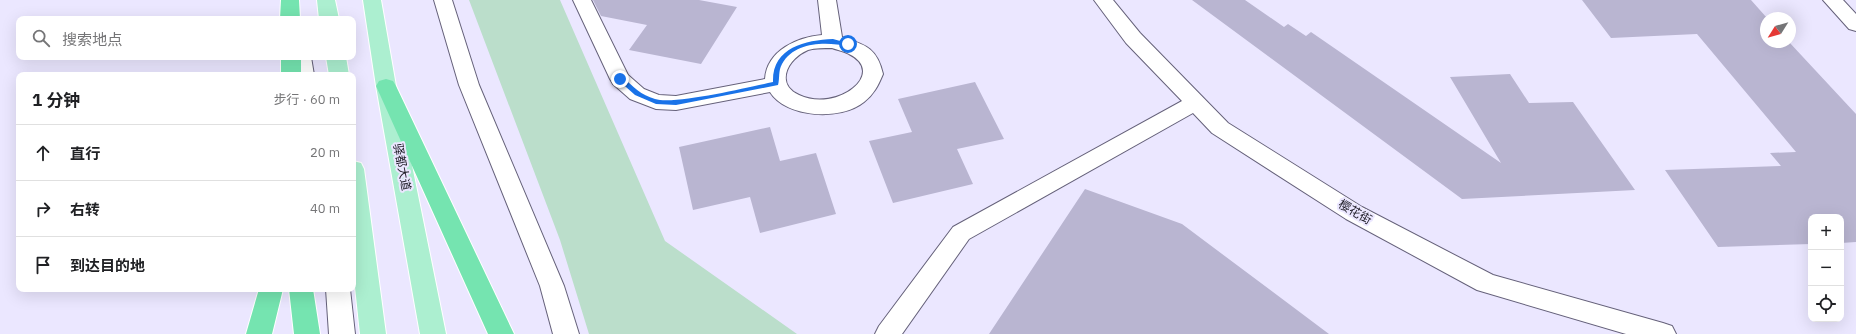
<!DOCTYPE html>
<html lang="zh">
<head>
<meta charset="utf-8">
<style>
  body { margin:0; font-family:"IBM Plex Sans","Noto Sans SC",sans-serif; background:#f6f6f6; color:#202124 }
  .controls { position:absolute; right:12px; bottom:12px; display:grid; overflow:hidden; border-radius:8px; box-shadow:0 4px 16px #0002 }
  .controls button { width:36px; height:36px; display:grid; place-items:center; padding:0; border:0; border-bottom:1px solid #e0e0e0; background:#fff; color:#202124; font:20px sans-serif }
  .compass { position:absolute; left:1760px; top:12px; width:36px; height:36px; border-radius:50%; background:#fff; box-shadow:0 4px 16px #0002; rotate:233deg }
  .stop { position:absolute; width:12px; height:12px; margin:-9px; border:3px solid #1a73e8; border-radius:50%; background:#fff }
  .stop.end { background:#1a73e8; border-color:#fff; box-shadow:0 1px 4px #0008 }
  .list { margin:0; padding:0; list-style:none }
  h2 { display:flex; justify-content:space-between; align-items:center; height:52px; margin:0; padding:0 16px; font-size:17px }
  h2 small { font-size:13px; font-weight:400; color:#757577 }
  .list li { display:grid; grid-template-columns:26px 1fr auto; gap:12px; align-items:center; box-sizing:border-box; height:56px; padding:0 16px; border-top:1px solid #e0e0e0 }
  .list b { display:block; font-size:15px; white-space:nowrap }
  .list em { font-size:13px; font-style:normal; color:#757577 }
  .icon { flex:none; width:22px; height:22px; fill:none; stroke:currentColor; stroke-width:2; stroke-linecap:round; stroke-linejoin:round }
  .map { position:relative; flex:none; width:1856px; height:334px; overflow:hidden }
  .search { position:absolute; background:#fff; box-shadow:0 4px 16px #0002; left:16px; top:16px; width:340px; height:44px; display:flex; align-items:center; gap:10px; box-sizing:border-box; padding:0 14px; border-radius:8px; color:#757577; font-size:15px }
  .panel { position:absolute; background:#fff; box-shadow:0 4px 16px #0002; left:16px; top:72px; width:340px; height:220px; border-radius:8px }
  .map>svg:first-child { display:block }
  .green { fill:#bbdecb }
  .building { fill:#b9b5d1 }
  .lines { fill:none; stroke-linecap:round; stroke-linejoin:round }
  .street-casing { stroke:#65617a; stroke-width:2 }
  .secondary-casing { stroke:#65617a; stroke-width:2 }
  .primary-casing { stroke:#fff; stroke-width:2 }
  .highway-casing { stroke:#fff; stroke-width:2 }
  .street { fill:#fff; fill-rule:evenodd }
  .secondary { fill:#fff; fill-rule:evenodd }
  .primary { fill:#acefd0; fill-rule:evenodd }
  .highway { fill:#75e4b0; fill-rule:evenodd }
  .route { fill:#1a73e8 }
  .labels { text-anchor:middle; stroke-width:4; stroke-linejoin:round; paint-order:stroke }
  .street-label { font-size:12px; fill:#1d1b25; stroke:#ebe7ff }
</style>
</head>
<body>
<div class="map">
<svg width="1856" height="334" viewBox="0 0 1856 334">
  <rect width="100%" height="100%" fill="#ebe7ff"/>
  <path class="green" d="M469,0H560L665,241L797,334H589L560,240Z"/>
  <path class="building" d="M593,0H699L737,7L701,64L629,50L647,25L601,16Z
    M1192,0H1245L1284,27L1288,24L1306,36L1311,32L1501,163L1450,77L1510,74L1529,103L1573,102L1635,190L1462,199Z
    M1582,0H1751L1767,18L1766,42H1789L1856,114V242L1841,243V217H1811V244L1718,247L1665,170L1781,166L1770,153L1796,152L1697,34L1611,38Z
    M975,82L1004,139L957,149L973,184L893,203L869,141L912,132L898,99Z
    M770,127L780,161L816,153L836,214L760,233L750,197L693,210L679,147Z
    M1085,189L1182,224L1329,334H989Z"/>
  <g class="lines">
    <defs>
      <path id="street" d="M573,0H591L628,75L644,89L659,95L676,96L765,79C767,50 798,37 822,35L818,0H836L842,37C866,45 877,48 883,74C878,86 874,94 864,102C841,121 786,118 770,92L676,110L656,109L630,99L613,84L610,79ZM832,48C837,50 844,51 849,54C888,73 837,113 799,95C775,84 787,59 808,50C815,48 824,48 832,48Z
        M1094,0H1113L1140,33L1228,123L1362,207L1493,275L1663,323L1672,326L1676,334H1626L1477,290L1346,219L1212,133L1193,113L969,239L902,334H875L879,326L953,227L1182,101L1126,43Z"/>
      <path id="secondary" d="M434,0H452L479,85L564,286L579,334H553L540,286L459,85Z
        M1823,0H1843L1856,14V31L1849,29Z
        M291,57H311L314,75H294Z
        M326,289H350L355,334H329Z"/>
      <path id="primary" d="M317,0H335L339,19H319Z
        M363,0H381L396,86L446,334H420L376,86Z
        M326,57H346L349,75H329Z
        M353,161L361,163L364,169L386,334H360L353,268Z"/>
      <path id="highway" d="M281,0H299L300,19H280Z
        M281,57H301V75H281Z
        M386,79L393,81L396,86L514,334H488L376,86L379,81Z
        M259,289H283L272,334H246Z
        M289,289H313L320,334H294Z"/>
    </defs>
    <use href="#street" class="street-casing"/>
    <use href="#secondary" class="secondary-casing"/>
    <use href="#primary" class="primary-casing"/>
    <use href="#highway" class="highway-casing"/>
    <use href="#street" class="street"/>
    <use href="#secondary" class="secondary"/>
    <use href="#primary" class="primary"/>
    <use href="#highway" class="highway"/>
  </g>
  <path class="route" d="M833,39L851,44L848,46C826,42 795,41 782,64C778,71 780,78 778,85L676,105L656,104L635,95L617,79L623,77C633,87 641,95 655,99C675,105 749,87 773,82C772,48 805,40 833,39Z"/>
  <g class="labels">
    <g class="street-label">
      <text transform="translate(402 167) rotate(79)" y="4">驿都大道</text>
      <text transform="translate(1355 212) rotate(30)" y="4">樱花街</text>
    </g>
  </g>
</svg>
<div class="controls">
<button>+</button>
<button>−</button>
<button><svg class="icon" aria-label="locate" viewBox="0 0 24 24"><circle cx="12" cy="12" r="6"/><path d="M12 2v4M12 18v4M2 12h4M18 12h4"/></svg></button>
</div>
<svg class="compass" viewBox="-18 -18 36 36"><path d="M0-13l5 13h-10z" fill="#e53935"/><path d="M0 13l5-13h-10z" fill="#757577"/></svg>
<div class="stop" style="left:848px;top:44px"></div>
<div class="stop end" style="left:620px;top:79px"></div>
<div class="search"><svg class="icon" aria-label="search" viewBox="0 0 24 24"><circle cx="10" cy="10" r="6"/><path d="M15 15l6 6"/></svg>搜索地点</div>
<section class="panel">
<h2>1 分钟<small>步行 · 60 m</small></h2>
<ul class="list">
<li><svg class="icon" aria-label="ahead" viewBox="0 0 24 24"><path d="M12 20V5M6 11l6-6 6 6"/></svg><div><b>直行</b></div><em>20 m</em></li>
<li><svg class="icon" aria-label="right" viewBox="0 0 24 24"><path d="M7 20v-9h11M14 6l5 5-5 5"/></svg><div><b>右转</b></div><em>40 m</em></li>
<li><svg class="icon" aria-label="arrive" viewBox="0 0 24 24"><path d="M6 21V4h12l-3 4 3 4H6"/></svg><div><b>到达目的地</b></div></li>
</ul>
</section>
</div>
</body>
</html>
